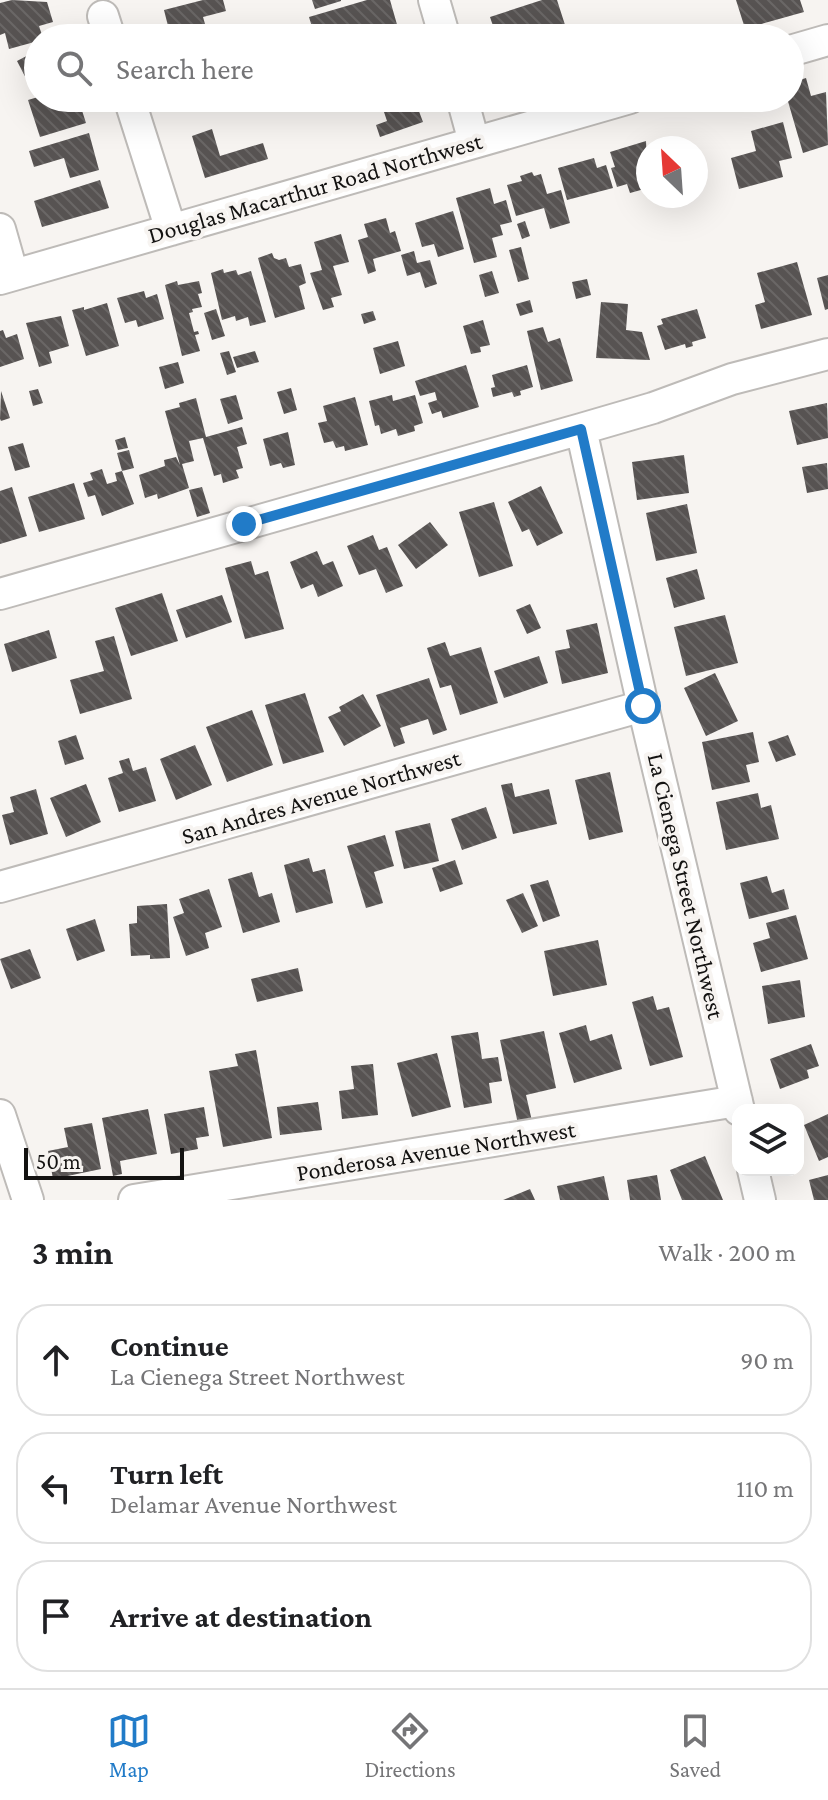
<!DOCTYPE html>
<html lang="en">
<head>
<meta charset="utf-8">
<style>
  body { margin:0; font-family:"Crimson Pro",serif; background:#f2f2f2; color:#202124 }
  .controls { position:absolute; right:24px; bottom:24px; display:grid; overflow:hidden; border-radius:16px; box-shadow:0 8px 32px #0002 }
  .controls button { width:72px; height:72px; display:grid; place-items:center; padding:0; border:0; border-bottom:2px solid #e0e0e0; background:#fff; color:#202124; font:40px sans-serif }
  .compass { position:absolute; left:636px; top:136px; width:72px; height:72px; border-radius:50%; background:#fff; box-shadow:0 8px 32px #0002; rotate:335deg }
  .scale { position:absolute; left:24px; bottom:20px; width:160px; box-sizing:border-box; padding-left:8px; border:4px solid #131211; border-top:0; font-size:22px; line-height:28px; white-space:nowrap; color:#131211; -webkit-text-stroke:6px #f7f4f1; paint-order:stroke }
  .stop { position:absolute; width:24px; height:24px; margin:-18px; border:6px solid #217bc8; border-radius:50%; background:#fff }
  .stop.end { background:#217bc8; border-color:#fff; box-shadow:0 2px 8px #0008 }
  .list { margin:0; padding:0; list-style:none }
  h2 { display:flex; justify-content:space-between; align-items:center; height:104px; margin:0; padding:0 32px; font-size:34px }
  h2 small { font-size:26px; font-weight:400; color:#757577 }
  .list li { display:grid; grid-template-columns:52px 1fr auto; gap:24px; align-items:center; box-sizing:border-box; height:112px; margin:0 16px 16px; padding:0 16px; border:2px solid #e0e0e0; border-radius:32px }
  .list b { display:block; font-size:30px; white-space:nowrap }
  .list p { margin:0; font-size:26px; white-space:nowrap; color:#757577 }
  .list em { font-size:26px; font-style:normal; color:#757577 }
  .icon { flex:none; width:44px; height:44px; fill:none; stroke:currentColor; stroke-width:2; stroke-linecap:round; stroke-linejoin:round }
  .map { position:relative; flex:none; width:828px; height:1200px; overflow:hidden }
  .search { position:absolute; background:#fff; box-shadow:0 8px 32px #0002; left:24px; right:24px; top:24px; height:88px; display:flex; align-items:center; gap:20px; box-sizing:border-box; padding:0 28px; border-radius:44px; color:#757577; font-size:30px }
  .sheet { height:488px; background:#fff }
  nav { display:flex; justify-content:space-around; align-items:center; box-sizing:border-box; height:112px; border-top:2px solid #e0e0e0; background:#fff; font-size:22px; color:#757577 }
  nav a { display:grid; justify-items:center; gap:4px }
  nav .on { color:#217bc8 }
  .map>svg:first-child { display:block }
  .building { fill:url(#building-back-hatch) }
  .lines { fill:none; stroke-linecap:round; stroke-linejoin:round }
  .minor-casing { stroke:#bebbb8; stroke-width:34 }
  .minor { stroke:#fff; stroke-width:30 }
  .route { stroke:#217bc8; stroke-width:10 }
  .labels { text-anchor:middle; stroke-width:8; stroke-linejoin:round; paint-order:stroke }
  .street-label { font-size:24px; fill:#131211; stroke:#f7f4f1 }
</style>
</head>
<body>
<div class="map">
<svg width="828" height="1200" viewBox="0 0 828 1200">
  <defs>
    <pattern id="building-back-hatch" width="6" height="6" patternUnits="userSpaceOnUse" patternTransform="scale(2)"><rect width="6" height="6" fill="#575352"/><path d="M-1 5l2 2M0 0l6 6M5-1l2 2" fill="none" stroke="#6a6766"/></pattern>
  </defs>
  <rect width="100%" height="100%" fill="#f7f4f1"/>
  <path class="building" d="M12,0L47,2L53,22L39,26L43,38H38V41L9,49L5,33L0,35V3Z
    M203,0H223L226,11L203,17L209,38H171L164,10Z
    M312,0H341V1L315,9Z
    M367,0H390L398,28L363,38H349L346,25L314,34L309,17Z
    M542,0H557L566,28L535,38H497L490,17Z
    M736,0H800L804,12L758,25L762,38H748Z
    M38,50V92L34,94L17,61Z
    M806,78L811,96L826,92L828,145L803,153L787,98H790V83Z
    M38,97L78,98L86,123L40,137L28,100Z
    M414,98L423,122L380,137L376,125L387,121L383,109Z
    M783,122L792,158L779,161L783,177L739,189L731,158L756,151L751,131Z
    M212,129L220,156L263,143L268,159L205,178L192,136Z
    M89,133L99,170L70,178L64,158L34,167L29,151Z
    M646,141L648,188L630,193L627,184L617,187L611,168L615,167L610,152Z
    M594,158L597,168L606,165L613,188L567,200L558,168Z
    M532,172L534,176L541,174L547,194L561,190L570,223L550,229L544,208L516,216L507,185L522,181L520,176Z
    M100,180L109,208L42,227L34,201Z
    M490,188L494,204L506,200L512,222L500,225L503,235L492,238L497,257L474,263L456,198Z
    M453,211L464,249L438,257L434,244L422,247L415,223Z
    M386,218L390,233L395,231L401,251L373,259L376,271L368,274L358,240L368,237L364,224Z
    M525,221L530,236L522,239L517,224Z
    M341,234L349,262L333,266L342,295L331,298L334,307L323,310L310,273L322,270L314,242Z
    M521,247L529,279L518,282L509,250Z
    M414,251L417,263L430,260L437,284L425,288L420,272L407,276L401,255Z
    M272,253L274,258L279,260L286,258L289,267L301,264L306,283L299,286L305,309L275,318L258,258Z
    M797,262L812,315L761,329L755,305L765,302L757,273Z
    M223,269L224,273L236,270L238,275L251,271L266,322L250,326L248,317L236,321L235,316L222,320L211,273Z
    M492,271L499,293L485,297L479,275Z
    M828,275V309L825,310L817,278Z
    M587,279L591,295L576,299L572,282Z
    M177,281L178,285L199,281L202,293L198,294L202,307L192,309L193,312L189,313L194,332L198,331L199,334L195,335L200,351L182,356L165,285Z
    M144,291L146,298L157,294L164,319L138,327L136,320L125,323L117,298Z
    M530,300L533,312L520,316L516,304Z
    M601,302L628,304L626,330L642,332L650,360L596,358Z
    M107,303L119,346L86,356L72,310L84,307V310Z
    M216,309L225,336L212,340L204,313Z
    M697,309L706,338L692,342L693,346L686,348L685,344L665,350L657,326L663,324L661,319Z
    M373,311L376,320L364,324L361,314Z
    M61,316L69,346L49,352L52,363L39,367L26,323Z
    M483,320L490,345L480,347L481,352L471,354L463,326Z
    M543,327L548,342L560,338L573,381L541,390L527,331Z
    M3,330L6,338L17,334L24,359L0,367V331Z
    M398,341L405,366L380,374L373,348Z
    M229,351L236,372L227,375L220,353Z
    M255,351L259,362L237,368L233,357Z
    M178,362L184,383L165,389L159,367Z
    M466,365L479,407L443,418L441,411L432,414L428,403L437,400L435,392L420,396L415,381Z
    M527,365L533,387L520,391L521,395L514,397L512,392L493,397L491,388L495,387L492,375Z
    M291,388L297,410L284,414L277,392Z
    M38,389L43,403L33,406L29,391Z
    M1,391L10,418L1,421L0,419Z
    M236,395L243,419L228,424L220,399Z
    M392,395L393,401L415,395L423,423L414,426L415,431L398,436L396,429L381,434L379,425L375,426L369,401Z
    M355,397L368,445L345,451L344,446L336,448L333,441L324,443L318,423L327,421L323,406Z
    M196,398L206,437L242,427L247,444L237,447L243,468L236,470L239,478L223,483L221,474L214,476L203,438L189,441L194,461L182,464L189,488L158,499L157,494L145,498L139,475L165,466L164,460L176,457L180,465L165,411L180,407L179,403Z
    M827,403L828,438L797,445L789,411Z
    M288,432L295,465L283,468L281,463L270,466L263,439Z
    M125,437L128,448L118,450L115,440Z
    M23,443L30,467L15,471L8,447Z
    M129,450L134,468L122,471L134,504L102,516L95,495L88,497L83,483L93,480L90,473L102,469L107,484L117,481L115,473L122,471L117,453Z
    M684,455L689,493L637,500L632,462Z
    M827,463L828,489L807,493L802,467Z
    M74,483L85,519L39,532L28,497Z
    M541,486L563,533L537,546L529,529L522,532L508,502Z
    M12,487L27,536L0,544V491Z
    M202,487L210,513L197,517L189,490Z
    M494,502L513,566L479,577L459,512Z
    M687,504L697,553L656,561L646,513Z
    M430,522L448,545L416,569L398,545Z
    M373,535L379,550L387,547L403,586L386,593L376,569L359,575L347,546Z
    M317,551L323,565L333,561L343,586L318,597L313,584L301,589L290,562Z
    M251,561L255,575L268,571L284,629L245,639L225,568Z
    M697,569L705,599L674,608L666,578Z
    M162,593L178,641L131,656L115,608Z
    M222,595L232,622L186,638L176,610Z
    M530,604L541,628L527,634L516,610Z
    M725,615L738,663L686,676L674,627Z
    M597,623L608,673L562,684L555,651L570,648L566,630Z
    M49,630L57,658L12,672L4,644Z
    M114,636L132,699L80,714L70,680L104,671L95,641Z
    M445,642L450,656L481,647L498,703L460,715L451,685L440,688L427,648Z
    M539,656L548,683L504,698L494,671Z
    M715,673L738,721L706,736L684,688Z
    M429,678L447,730L433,735L428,719L400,728L405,743L394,747L376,695Z
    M305,693L324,752L283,764L265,705Z
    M363,694L381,726L344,746L328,717L341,711L339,707Z
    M252,710L273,765L227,782L206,727Z
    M753,732L759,762L746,765L750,782L712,790L702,742Z
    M76,735L84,759L65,765L58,741Z
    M788,735L796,755L776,762L768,742Z
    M195,745L212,785L176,800L160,759Z
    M129,758L133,771L146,767L156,801L119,812L108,778L123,773L119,761Z
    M610,772L623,832L589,840L575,780Z
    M512,783L515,797L549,789L557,824L513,834L501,785Z
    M86,784L101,822L66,837L50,798Z
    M36,789L48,834L10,845L2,815L14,812L10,797Z
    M758,793L761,808L771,805L779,839L726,850L716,802Z
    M486,807L497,838L462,850L451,819Z
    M430,823L439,861L404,869L395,831Z
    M385,835L394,866L374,872L383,903L366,908L347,846Z
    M309,858L313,872L325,869L333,903L296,913L284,865Z
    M455,860L463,884L440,892L432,868Z
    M252,872L259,897L272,893L280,922L243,933L228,879Z
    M767,876L772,893L784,889L789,909L749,919L740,883Z
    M548,880L560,916L543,922L530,885Z
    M209,889L222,927L205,933L209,948L186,956L173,917L184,913L179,899Z
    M523,893L538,926L522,933L506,900Z
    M167,904L170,958L150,959V955L131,956L129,924L137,923V906Z
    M796,915L808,959L761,972L753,943L770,938L766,923Z
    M95,919L105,951L77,961L66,929Z
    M598,940L607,985L553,996L544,951Z
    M30,949L41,978L11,989L0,959Z
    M298,968L303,991L257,1002L251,979Z
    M800,980L805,1017L768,1024L762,986Z
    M653,996L657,1010L669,1007L683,1057L650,1066L632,1002Z
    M586,1025L590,1041L612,1034L622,1069L574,1083L559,1033Z
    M544,1031L556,1088L526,1095L532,1121L518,1124L500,1040Z
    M478,1032L482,1059L498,1057L502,1081L489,1083L492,1103L464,1108L451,1036Z
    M811,1044L819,1066L807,1070L809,1078L780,1089L770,1059Z
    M256,1050L272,1138L223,1147L209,1071L238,1066L235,1054Z
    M437,1053L451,1107L412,1117L397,1063Z
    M373,1064L378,1115L342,1119L339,1091L354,1089L351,1066Z
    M318,1102L322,1130L280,1135L277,1107Z
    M204,1107L209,1136L196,1138L198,1149L171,1154L164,1114Z
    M148,1109L157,1154L120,1161L122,1174L113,1176L102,1118Z
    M828,1114V1157L819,1161L804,1125Z
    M92,1123L101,1169L53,1179L48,1151L68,1147L64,1128Z
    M705,1156L723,1200H682L670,1170Z
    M657,1175L661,1200H630L627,1180Z
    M828,1175V1200H814L809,1180Z
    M604,1176L609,1200H560L557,1186Z
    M530,1189L535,1200H503Z"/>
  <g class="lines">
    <defs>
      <path id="minor" d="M434,0L445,38
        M103,16L110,38
        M790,51L828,40
        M129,98L171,230
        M462,98L474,142
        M0,229L13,275
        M0,279L630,98
        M581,429L643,706L739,1110
        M0,594L581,429L653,408L732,379L828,354
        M0,887L643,706
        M0,1115L28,1200
        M753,1170L760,1200
        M134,1200L737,1101"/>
    </defs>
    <use href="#minor" class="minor-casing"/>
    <use href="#minor" class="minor"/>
  </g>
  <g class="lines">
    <path class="route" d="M244,524L581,429L643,706"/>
  </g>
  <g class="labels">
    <g class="street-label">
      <text transform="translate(315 188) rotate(-16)" y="8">Douglas Macarthur Road Northwest</text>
      <text transform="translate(321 797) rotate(-16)" y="8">San Andres Avenue Northwest</text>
      <text transform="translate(686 886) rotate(77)" y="8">La Cienega Street Northwest</text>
      <text transform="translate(436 1151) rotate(-9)" y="8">Ponderosa Avenue Northwest</text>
    </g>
  </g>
</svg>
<div class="controls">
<button><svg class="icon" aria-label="layers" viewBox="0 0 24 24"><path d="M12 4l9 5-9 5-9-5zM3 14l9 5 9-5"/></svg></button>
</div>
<svg class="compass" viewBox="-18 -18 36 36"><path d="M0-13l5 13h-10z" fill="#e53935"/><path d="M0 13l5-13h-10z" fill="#757577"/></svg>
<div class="scale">50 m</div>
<div class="stop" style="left:643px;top:706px"></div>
<div class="stop end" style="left:244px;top:524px"></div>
<div class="search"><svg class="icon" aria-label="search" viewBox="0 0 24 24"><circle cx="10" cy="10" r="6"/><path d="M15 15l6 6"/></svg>Search here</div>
</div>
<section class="sheet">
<h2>3 min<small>Walk · 200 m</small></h2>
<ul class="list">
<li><svg class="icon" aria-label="ahead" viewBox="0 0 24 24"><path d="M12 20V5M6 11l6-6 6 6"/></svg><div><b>Continue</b><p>La Cienega Street Northwest</p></div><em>90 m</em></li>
<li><svg class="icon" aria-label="left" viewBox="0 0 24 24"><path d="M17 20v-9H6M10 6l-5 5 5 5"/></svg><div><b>Turn left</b><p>Delamar Avenue Northwest</p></div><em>110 m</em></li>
<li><svg class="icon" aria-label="arrive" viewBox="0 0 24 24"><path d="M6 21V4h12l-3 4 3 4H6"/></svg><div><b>Arrive at destination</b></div></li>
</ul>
</section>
<nav>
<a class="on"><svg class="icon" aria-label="map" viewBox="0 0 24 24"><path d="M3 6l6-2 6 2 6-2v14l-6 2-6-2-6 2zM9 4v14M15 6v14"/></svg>Map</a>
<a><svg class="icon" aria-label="directions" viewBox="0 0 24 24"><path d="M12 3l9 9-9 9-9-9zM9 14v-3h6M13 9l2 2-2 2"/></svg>Directions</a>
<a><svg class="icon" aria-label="saved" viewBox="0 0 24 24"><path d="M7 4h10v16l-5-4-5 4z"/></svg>Saved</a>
</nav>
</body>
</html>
